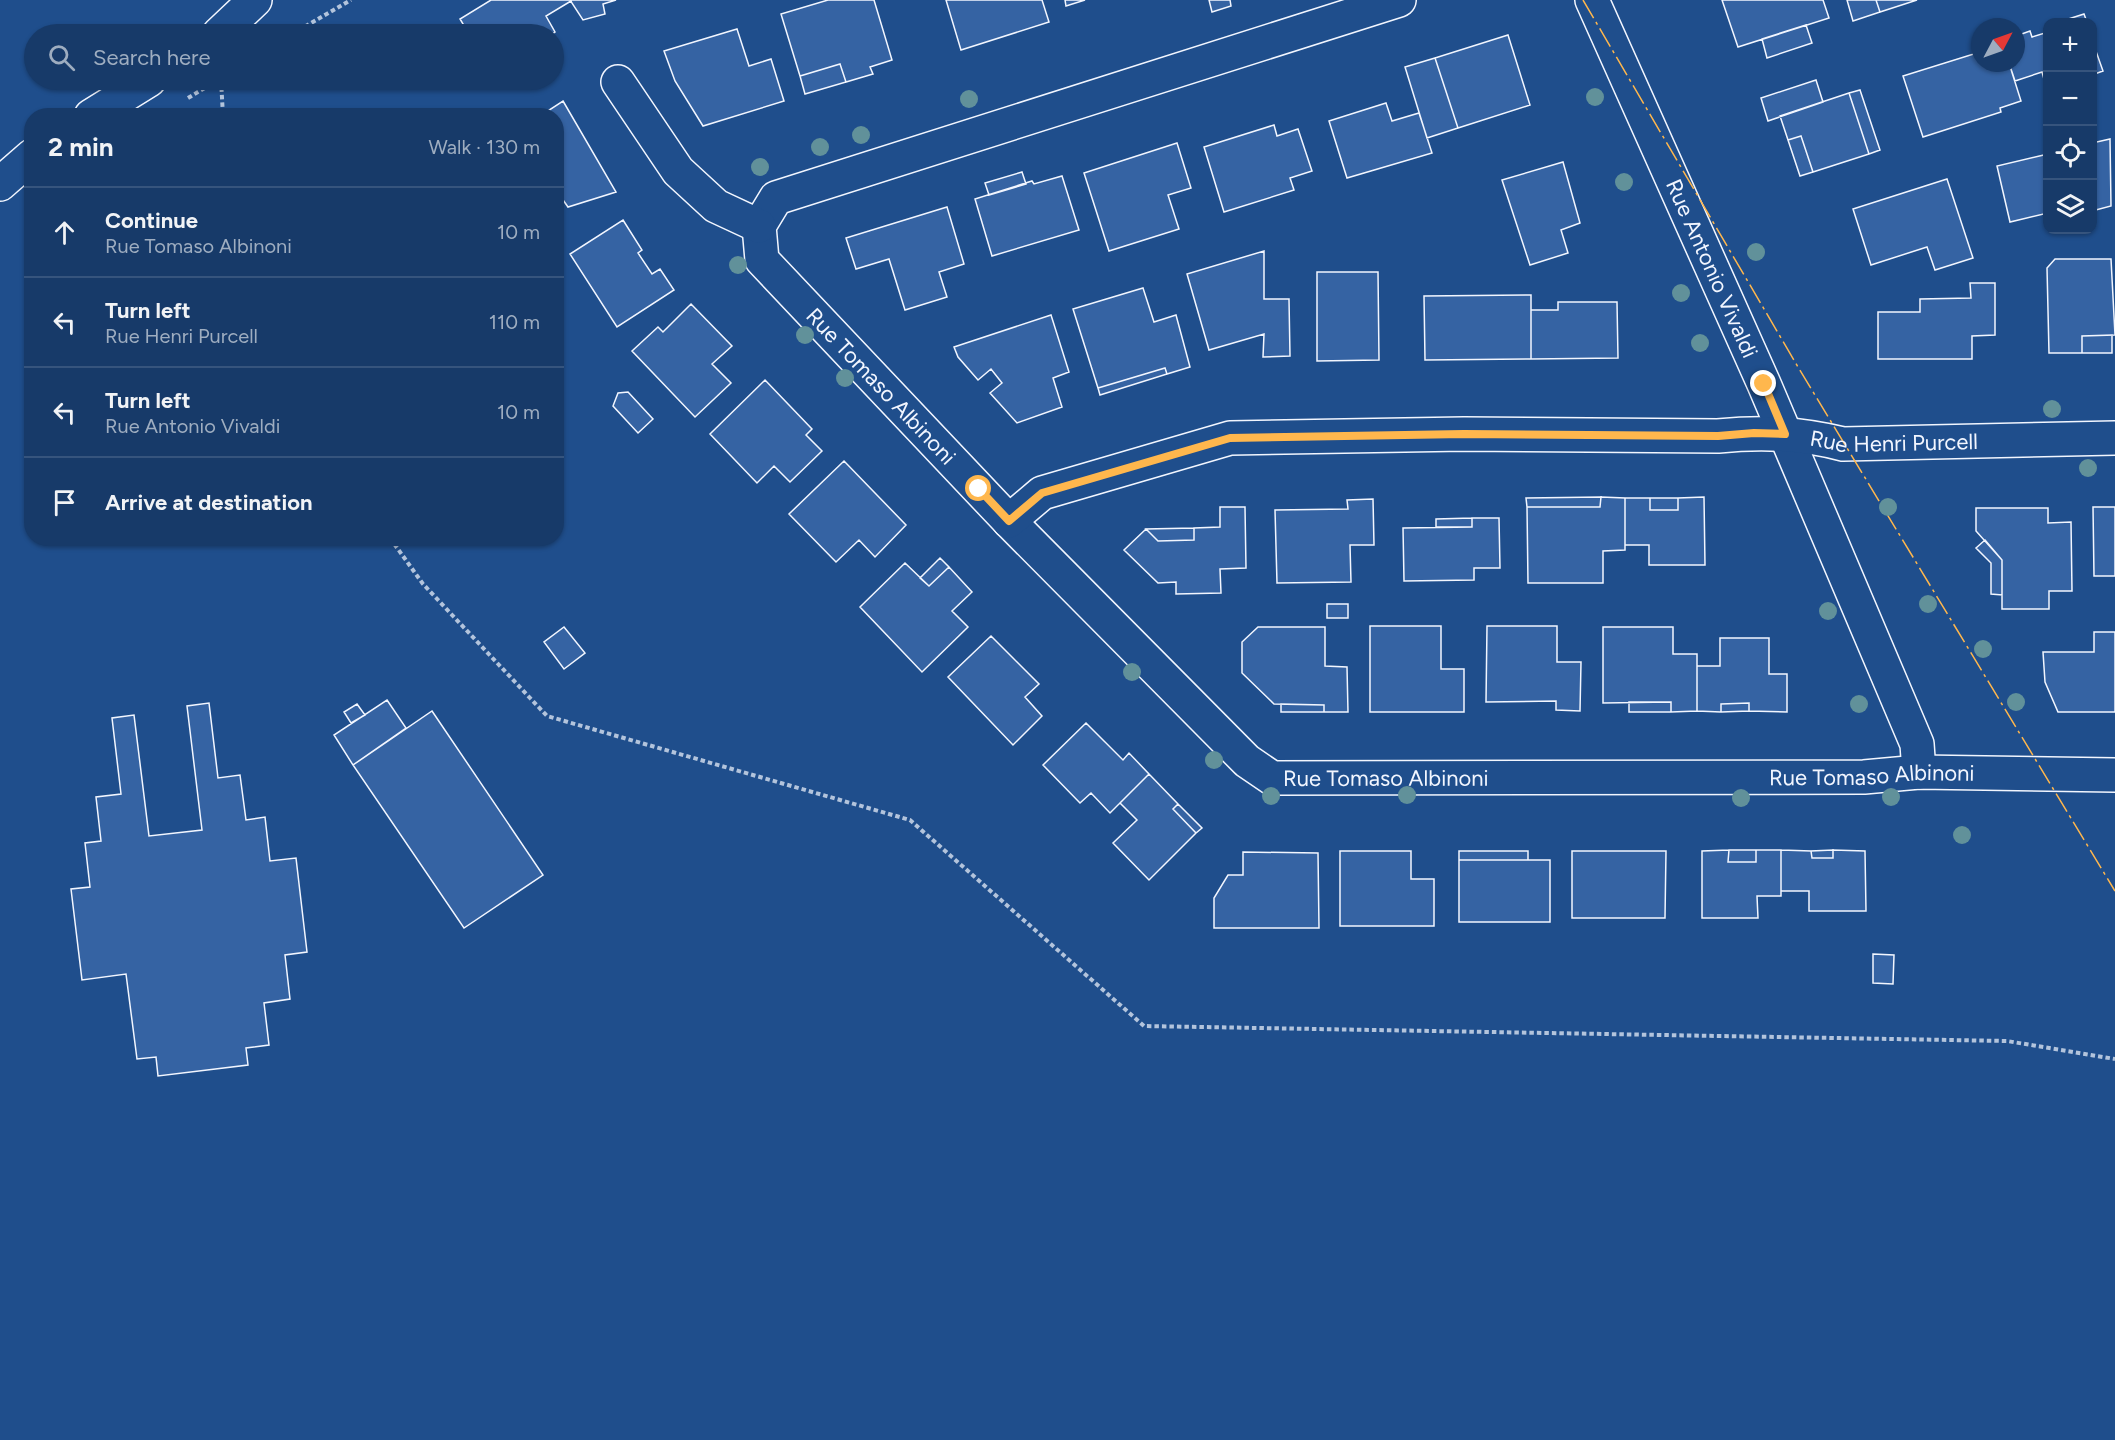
<!DOCTYPE html>
<html lang="en">
<head>
<meta charset="utf-8">
<style>
  body { margin:0; font-family:Figtree,sans-serif; background:#244571; color:#f1f3f6 }
  .controls { position:absolute; right:18px; top:18px; display:grid; overflow:hidden; border-radius:12px; box-shadow:0 2px 4px #0004 }
  .controls button { width:54px; height:54px; display:grid; place-items:center; padding:0; border:0; border-bottom:2px solid #36547d; background:#173a69; color:#f1f3f6; font:30px sans-serif }
  .compass { position:absolute; left:1971px; top:18px; width:54px; height:54px; border-radius:50%; background:#173a69; box-shadow:0 2px 4px #0004; rotate:49deg }
  .stop { position:absolute; width:18px; height:18px; margin:-14px; border:4px solid #ffb74d; border-radius:50%; background:#fff }
  .stop.end { background:#ffb74d; border-color:#fff; box-shadow:0 2px 6px #0008 }
  .list { margin:0; padding:0; list-style:none }
  h2 { display:flex; justify-content:space-between; align-items:center; height:78px; margin:0; padding:0 24px; font-size:26px }
  h2 small { font-size:20px; font-weight:400; color:#9eadc0 }
  .list li { display:grid; grid-template-columns:39px 1fr auto; gap:18px; align-items:center; box-sizing:border-box; height:90px; padding:0 24px; border-top:2px solid #36547d }
  .list b { display:block; font-size:22px; white-space:nowrap }
  .list p { margin:0; font-size:20px; white-space:nowrap; color:#9eadc0 }
  .list em { font-size:20px; font-style:normal; color:#9eadc0 }
  .icon { flex:none; width:33px; height:33px; fill:none; stroke:currentColor; stroke-width:2; stroke-linecap:round; stroke-linejoin:round }
  .map { position:relative; flex:none; width:2115px; height:1440px; overflow:hidden }
  .search { position:absolute; background:#173a69; box-shadow:0 2px 4px #0004; left:24px; top:24px; width:540px; height:66px; display:flex; align-items:center; gap:15px; box-sizing:border-box; padding:0 21px; border-radius:33px; color:#9eadc0; font-size:22px }
  .panel { position:absolute; background:#173a69; box-shadow:0 2px 4px #0004; left:24px; top:108px; width:540px; height:438px; border-radius:24px }
  .map>svg:first-child { display:block }
  .building { fill:#3563a3; stroke:#f2f6ff; stroke-width:1.5 }
  .lines { fill:none; stroke-linecap:round; stroke-linejoin:round }
  .street-casing { stroke:#f2f6ff; stroke-width:36 }
  .path { stroke:#b3c4dc; stroke-width:4; stroke-dasharray:4.5 3; stroke-linecap:butt }
  .street { stroke:#1f4e8c; stroke-width:33 }
  .power { stroke:#ffb74d; stroke-width:1.5; stroke-dasharray:21 4.5 3 4.5; stroke-linecap:butt }
  .tree { fill:#61919a }
  .route { stroke:#ffb74d; stroke-width:8 }
  .labels { text-anchor:middle; stroke-width:4.5; stroke-linejoin:round; paint-order:stroke }
  .street-label { font-size:22px; fill:#f2f6ff; stroke:#1f4e8c }
</style>
</head>
<body>
<div class="map">
<svg width="2115" height="1440" viewBox="0 0 2115 1440">
  <rect width="100%" height="100%" fill="#1f4e8c"/>
  <path class="building" d="M491,0H570L571,1L546,16L555,32L552,34H469L460,19Z
    M570,0H616L603,4L605,14L583,20Z
    M828,0H874L892,60L870,67L873,74L846,82L840,64L800,76L781,14Z
    M946,0H1042L1049,22L961,50Z
    M1065,0H1085L1066,6Z
    M1209,0H1230L1231,6L1212,12Z
    M1722,0H1823L1829,18L1738,47Z
    M1847,0H1876L1880,12L1853,21Z
    M1876,0H1917L1880,12Z
    M2084,14L2087,22H2059Z
    M1806,25L1812,43L1767,58L1762,39Z
    M737,29L749,66L771,59L784,101L703,126L675,81L664,51Z
    M2030,31L2032,37L2048,32L2047,90L2042,72L2015,81L2009,63H2016V36Z
    M1508,35L1530,105L1458,128L1435,58Z
    M2092,40L2103,71L2092,75Z
    M1980,52V63H2009L2021,101L2000,108L2001,112L1923,137L1903,76Z
    M1435,58L1458,128L1427,138L1405,67Z
    M840,64L846,82L805,94L800,76Z
    M1816,80L1823,102L1768,121L1761,98Z
    M1860,90L1880,150L1869,154L1849,93Z
    M1849,93L1869,154L1813,172L1801,136L1788,140L1780,116Z
    M563,101L616,192L568,207L556,190V116H540Z
    M1386,103L1392,121L1419,113L1432,153L1347,178L1329,121Z
    M1274,125L1277,136L1298,129L1312,171L1290,178L1294,190L1224,212L1204,147Z
    M1801,136L1813,172L1800,176L1788,140Z
    M2110,139L2111,206L2092,211V143Z
    M1177,143L1191,188L1168,195L1179,229L1109,251L1084,173Z
    M2048,154V213L2010,222L1997,166Z
    M1563,162L1580,223L1561,230L1568,253L1530,265L1502,180Z
    M1022,172L1026,184L989,195L985,183Z
    M1062,176L1079,230L992,256L975,199L1032,181L1034,184Z
    M1947,179L1973,258L1935,270L1927,247L1871,265L1853,209Z
    M947,207L964,264L939,272L947,297L905,310L889,259L856,269L846,238Z
    M623,220L642,250L638,253L652,274L660,269L674,290L617,327L570,254Z
    M1264,251V299H1289L1290,356L1263,357L1264,334L1209,350L1187,274Z
    M2055,259H2111L2115,335L2082,336V353H2049L2047,268Z
    M1317,272H1378L1379,360L1317,361Z
    M1970,283H1995V335L1972,336V359H1878V312H1920V299L1971,298Z
    M1143,288L1154,322L1176,315L1190,367L1167,374L1165,368L1098,388L1073,309Z
    M1531,295V359L1425,360L1424,296Z
    M1558,302H1617L1618,358L1531,359V310H1558Z
    M691,304L732,346L712,364L731,383L695,417L632,351L658,327L663,332Z
    M1051,315L1069,372L1053,378L1062,407L1017,423L990,393L1002,383L991,369L978,380L958,357L954,347Z
    M2112,335V353H2082V336Z
    M1165,368L1167,374L1100,395L1098,388Z
    M765,380L812,429L806,435L822,451L790,482L774,466L757,483L710,434Z
    M628,392L653,419L638,433L613,406L618,393Z
    M844,461L906,525L875,557L859,540L836,562L789,514Z
    M1601,497L1625,498V550L1603,551V583H1528L1527,507H1600Z
    M1601,497L1600,507H1527L1526,498Z
    M1704,497L1705,565H1649V545H1625V498H1650V510H1678V498Z
    M1650,498H1678V510H1650Z
    M1373,499L1374,545H1350L1351,582L1277,583L1275,510L1348,509L1347,500Z
    M1220,507H1245L1246,568L1220,569L1221,593L1176,594V582L1158,583L1124,550L1146,529L1158,541L1194,540V528L1220,527Z
    M2093,507H2115V576H2094Z
    M1976,508H2048V523L2071,522L2072,591H2049V609H2002V560L1976,531Z
    M1472,518V527H1436V519Z
    M1472,518H1499L1500,568H1474V580L1404,581L1403,528L1472,527Z
    M1194,528V540L1158,541L1146,529Z
    M1985,540L2002,560V595L1991,594V563L1976,548Z
    M940,558L949,567L929,586L920,578Z
    M905,563L929,586L949,567L972,592L952,611L968,627L922,672L860,607Z
    M1327,604H1348V618H1327Z
    M1370,626H1441V669H1464V712H1370Z
    M1487,626H1557V662H1581L1580,711L1556,710V701L1486,702Z
    M564,627L585,653L564,669L544,642Z
    M1258,627H1325V666L1347,667L1348,712H1324V705L1274,704L1242,673V642Z
    M1603,627H1673V654H1697V711L1671,712V702L1603,703Z
    M2094,632H2115V712H2058L2045,682L2043,652H2094Z
    M991,636L1039,684L1025,697L1042,716L1013,745L948,677Z
    M1720,638H1769V674H1787V712L1749,711V703L1721,704V712L1697,711V666H1720Z
    M387,700L406,728L353,765L334,735Z
    M1629,702H1671V712H1629Z
    M209,703L218,778L240,775L246,820L265,817L270,861L296,858L307,952L285,955L290,999L264,1003L269,1045L246,1048L248,1065L158,1076L156,1057L137,1059L126,974L82,980L71,889L90,887L85,843L101,841L96,797L121,794L112,718L134,715L149,836L202,830L187,706Z
    M1749,703V711L1721,712V704Z
    M357,704L365,715L351,723L344,712Z
    M1281,704L1324,705V712H1281Z
    M432,711L543,875L464,928L353,765Z
    M1086,723L1123,760L1129,753L1149,774L1110,813L1091,793L1080,803L1043,765Z
    M1149,774L1178,804L1173,809L1196,833L1149,880L1113,843L1137,820L1120,803Z
    M1178,804L1202,828L1196,833L1173,809Z
    M1729,850L1728,862H1756V850H1781V896H1757L1758,918H1702V851Z
    M1729,850H1756V862H1728Z
    M1781,850L1811,851L1812,858H1833V850L1865,851L1866,911H1809V891H1781Z
    M1833,850V858H1812L1811,851Z
    M1340,851H1411V879H1434V926H1340Z
    M1459,851H1528V860H1459Z
    M1572,851H1666L1665,918H1572Z
    M1243,852L1318,853L1319,928H1214V898L1228,875H1243Z
    M1459,860H1550V922H1459Z
    M1873,954L1894,955L1893,984L1873,983Z"/>
  <g class="lines">
    <defs>
      <g id="street">
        <path id="s1" d="M1399,0L776,198L759,226L762,260L1009,521L1247,761L1272,778L1864,777L1919,772L2115,775"/>
        <path id="s2" d="M1592,0L1764,384L1917,744L1919,772"/>
        <path d="M219,34L255,0"/>
        <path d="M618,82L678,171L716,206L759,226"/>
        <path d="M91,116L149,80"/>
        <path d="M0,184L32,156"/>
        <path id="s3" d="M1009,521L1042,493L1230,438L1464,434L1718,436C1761,432 1800,433 1843,444L2115,438"/>
      </g>
    </defs>
    <use href="#street" class="street-casing"/>
    <path class="path" d="M292,34L351,0
      M221,80L223,116
      M188,98L218,80
      M390,538L423,584L547,716L910,820L1144,1026L2007,1041L2115,1059"/>
    <use href="#street" class="street"/>
    <path class="power" d="M1583,0L1798,367L2115,891"/>
  </g>
  <g class="tree">
    <circle cx="1595" cy="97" r="9"/>
    <circle cx="969" cy="99" r="9"/>
    <circle cx="861" cy="135" r="9"/>
    <circle cx="820" cy="147" r="9"/>
    <circle cx="760" cy="167" r="9"/>
    <circle cx="1624" cy="182" r="9"/>
    <circle cx="1756" cy="252" r="9"/>
    <circle cx="738" cy="265" r="9"/>
    <circle cx="1681" cy="293" r="9"/>
    <circle cx="805" cy="335" r="9"/>
    <circle cx="1700" cy="343" r="9"/>
    <circle cx="845" cy="378" r="9"/>
    <circle cx="2052" cy="409" r="9"/>
    <circle cx="2088" cy="468" r="9"/>
    <circle cx="1888" cy="507" r="9"/>
    <circle cx="1928" cy="604" r="9"/>
    <circle cx="1828" cy="611" r="9"/>
    <circle cx="1983" cy="649" r="9"/>
    <circle cx="1132" cy="672" r="9"/>
    <circle cx="2016" cy="702" r="9"/>
    <circle cx="1859" cy="704" r="9"/>
    <circle cx="1214" cy="760" r="9"/>
    <circle cx="1407" cy="795" r="9"/>
    <circle cx="1271" cy="796" r="9"/>
    <circle cx="1891" cy="797" r="9"/>
    <circle cx="1741" cy="798" r="9"/>
    <circle cx="1962" cy="835" r="9"/>
  </g>
  <g class="lines">
    <path class="route" d="M979,489L1009,521L1042,493L1230,438L1464,434L1718,436L1754,433L1785,434L1764,384"/>
  </g>
  <g class="labels">
    <g class="street-label">
      <text dy="8" stroke="none"><textPath href="#s2" startOffset="294">Rue Antonio Vivaldi</textPath></text>
      <text dy="8" stroke="none"><textPath href="#s1" startOffset="894">Rue Tomaso Albinoni</textPath></text>
      <text dy="8" stroke="none"><textPath href="#s3" startOffset="904">Rue Henri Purcell</textPath></text>
      <text dy="8" stroke="none"><textPath href="#s1" startOffset="2048">Rue Tomaso Albinoni</textPath></text>
      <text dy="8" stroke="none"><textPath href="#s1" startOffset="1562">Rue Tomaso Albinoni</textPath></text>
    </g>
  </g>
</svg>
<div class="controls">
<button>+</button>
<button>−</button>
<button><svg class="icon" aria-label="locate" viewBox="0 0 24 24"><circle cx="12" cy="12" r="6"/><path d="M12 2v4M12 18v4M2 12h4M18 12h4"/></svg></button>
<button><svg class="icon" aria-label="layers" viewBox="0 0 24 24"><path d="M12 4l9 5-9 5-9-5zM3 14l9 5 9-5"/></svg></button>
</div>
<svg class="compass" viewBox="-18 -18 36 36"><path d="M0-13l5 13h-10z" fill="#e53935"/><path d="M0 13l5-13h-10z" fill="#9eadc0"/></svg>
<div class="stop" style="left:979px;top:489px"></div>
<div class="stop end" style="left:1764px;top:384px"></div>
<div class="search"><svg class="icon" aria-label="search" viewBox="0 0 24 24"><circle cx="10" cy="10" r="6"/><path d="M15 15l6 6"/></svg>Search here</div>
<section class="panel">
<h2>2 min<small>Walk · 130 m</small></h2>
<ul class="list">
<li><svg class="icon" aria-label="ahead" viewBox="0 0 24 24"><path d="M12 20V5M6 11l6-6 6 6"/></svg><div><b>Continue</b><p>Rue Tomaso Albinoni</p></div><em>10 m</em></li>
<li><svg class="icon" aria-label="left" viewBox="0 0 24 24"><path d="M17 20v-9H6M10 6l-5 5 5 5"/></svg><div><b>Turn left</b><p>Rue Henri Purcell</p></div><em>110 m</em></li>
<li><svg class="icon" aria-label="left" viewBox="0 0 24 24"><path d="M17 20v-9H6M10 6l-5 5 5 5"/></svg><div><b>Turn left</b><p>Rue Antonio Vivaldi</p></div><em>10 m</em></li>
<li><svg class="icon" aria-label="arrive" viewBox="0 0 24 24"><path d="M6 21V4h12l-3 4 3 4H6"/></svg><div><b>Arrive at destination</b></div></li>
</ul>
</section>
</div>
</body>
</html>
